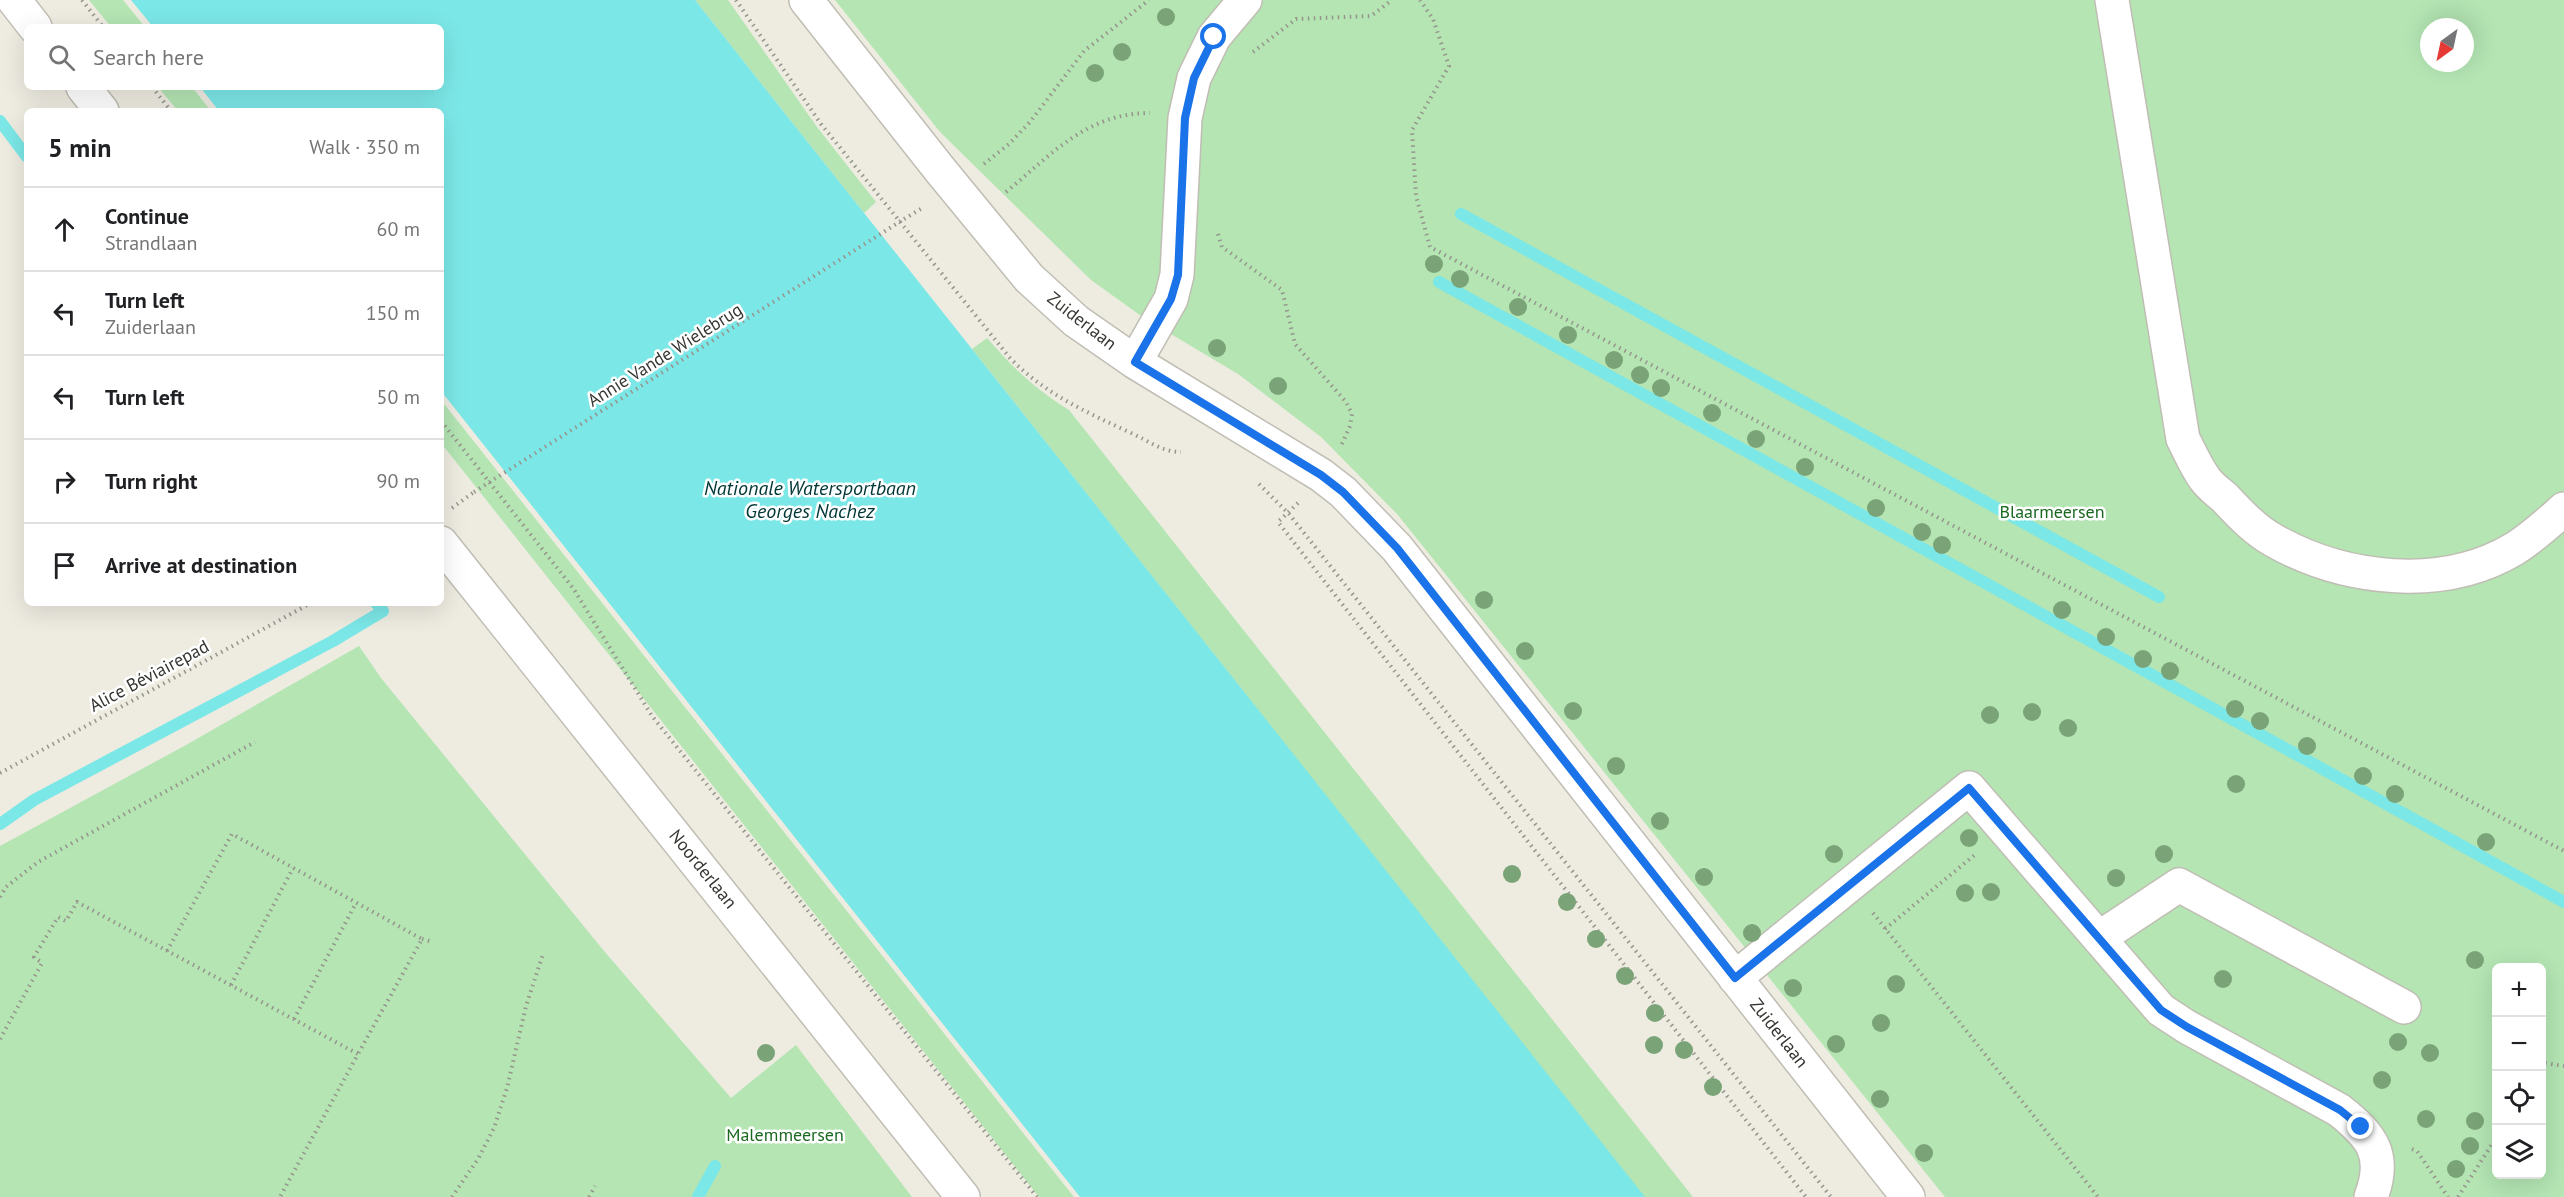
<!DOCTYPE html>
<html lang="en">
<head>
<meta charset="utf-8">
<style>
  body { margin:0; font-family:"PT Sans",sans-serif; background:#f2f2f2; color:#202124 }
  .controls { position:absolute; right:18px; bottom:18px; display:grid; overflow:hidden; border-radius:9px; box-shadow:0 6px 24px #0002 }
  .controls button { width:54px; height:54px; display:grid; place-items:center; padding:0; border:0; border-bottom:2px solid #e0e0e0; background:#fff; color:#202124; font:30px sans-serif }
  .compass { position:absolute; left:2420px; top:18px; width:54px; height:54px; border-radius:50%; background:#fff; box-shadow:0 6px 24px #0002; rotate:213deg }
  .stop { position:absolute; width:18px; height:18px; margin:-14px; border:4px solid #1a73e8; border-radius:50%; background:#fff }
  .stop.end { background:#1a73e8; border-color:#fff; box-shadow:0 2px 6px #0008 }
  .list { margin:0; padding:0; list-style:none }
  h2 { display:flex; justify-content:space-between; align-items:center; height:78px; margin:0; padding:0 24px; font-size:26px }
  h2 small { font-size:20px; font-weight:400; color:#757577 }
  .list li { display:grid; grid-template-columns:39px 1fr auto; gap:18px; align-items:center; box-sizing:border-box; height:84px; padding:0 24px; border-top:2px solid #e0e0e0 }
  .list b { display:block; font-size:22px; white-space:nowrap }
  .list p { margin:0; font-size:20px; white-space:nowrap; color:#757577 }
  .list em { font-size:20px; font-style:normal; color:#757577 }
  .icon { flex:none; width:33px; height:33px; fill:none; stroke:currentColor; stroke-width:2; stroke-linecap:round; stroke-linejoin:round }
  .map { position:relative; flex:none; width:2564px; height:1197px; overflow:hidden }
  .search { position:absolute; background:#fff; box-shadow:0 6px 24px #0002; left:24px; top:24px; width:420px; height:66px; display:flex; align-items:center; gap:15px; box-sizing:border-box; padding:0 21px; border-radius:9px; color:#757577; font-size:22px }
  .panel { position:absolute; background:#fff; box-shadow:0 6px 24px #0002; left:24px; top:108px; width:420px; height:498px; border-radius:9px }
  .map>svg:first-child { display:block }
  .green { fill:#b4e5b3; fill-rule:evenodd }
  .water { fill:#7ce7e7 }
  .lines { fill:none; stroke-linecap:round; stroke-linejoin:round }
  .stream { stroke:#7ce7e7; stroke-width:12 }
  .minor-casing { stroke:#c0beb4; stroke-width:36 }
  .path { stroke:#96958d; stroke-width:4; stroke-dasharray:1.5 4.5; stroke-linecap:butt }
  .minor { stroke:#fff; stroke-width:33 }
  .path-bridge { stroke:#96958d; stroke-width:4; stroke-dasharray:1.5 4.5; stroke-linecap:butt }
  .tree { fill:#7aa477 }
  .route { stroke:#1a73e8; stroke-width:8 }
  .labels { text-anchor:middle; stroke-width:5; stroke-linejoin:round; paint-order:stroke }
  .street-label { font-size:18px; fill:#363632; stroke:#fff }
  .park-label { font-size:18px; fill:#1b6921; stroke:#fff }
  .water-label { font-size:20px; font-style:italic; fill:#003636; stroke:#fff }
</style>
</head>
<body>
<div class="map">
<svg width="2564" height="1197" viewBox="0 0 2564 1197">
  <rect width="100%" height="100%" fill="#eeece1"/>
  <path class="green" d="M89,0H123L145,27H111Z
    M695,0H728L817,127L876,202L864,213Z
    M835,0H2564V1197H1945L1397,514L1321,437L1238,374L1144,318L1091,280L940,132ZM2429,27H2465V63H2429ZM2496,968H2542V1174H2496Z
    M158,87H192L211,111H178Z
    M987,338C1014,369 1034,388 1069,410L1693,1197H1644L972,349Z
    M441,400L1074,1197H1039L441,443Z
    M359,646L381,678L604,951L731,1098L796,1045L912,1197H0V846L186,745Z"/>
  <path class="water" d="M131,0H695L1645,1197H1080L441,391V111H219L200,87H441V27H153Z"/>
  <g class="lines">
    <path class="stream" d="M0,121L27,157
      M1461,214L2159,597
      M1439,282L2564,902
      M0,824L34,800L333,641L383,611L376,603
      M698,1197L715,1166"/>
    <defs>
      <path id="minor" d="M14,0L35,27
        M806,0L941,171L1029,278L1076,321L1135,362L1321,475L1343,492L1397,548L1908,1197
        M2112,0L2183,439C2190,452 2196,467 2205,479C2210,486 2218,492 2225,498C2239,513 2255,530 2273,540C2343,580 2442,592 2514,549C2532,538 2548,523 2564,509
        M83,87L102,111
        M1135,362L1171,299L1177,275L1185,118L1194,78L1214,37L1245,0
        M441,543L963,1197
        M2099,938L2179,885L2404,1007
        M1735,978L1969,788L2161,1010L2187,1027L2339,1110C2372,1136 2387,1155 2371,1197"/>
    </defs>
    <use href="#minor" class="minor-casing"/>
    <path class="path" d="M82,0L103,27
      M736,0L821,124L1010,358C1045,394 1086,412 1131,433C1149,441 1162,452 1181,452
      M1420,0L1433,19L1449,66L1412,130L1416,196L1430,247L2564,851
      M1253,52L1296,19L1371,16L1392,0
      M152,87L171,111
      M984,164L1009,144L1030,122L1084,51L1149,0
      M1006,192C1052,154 1087,113 1150,113
      M904,219L924,207
      M1218,234L1222,247L1282,290L1295,344L1346,402L1352,414L1350,426L1342,444
      M441,421L573,588L652,716L1037,1197
      M1259,484L1289,514L1831,1197
      M1298,503L1278,522L1806,1197
      M452,508L474,492
      M0,773L311,603
      M0,897L6,887L38,862L255,742
      M1873,913L2098,1197
      M1885,929L1977,853
      M422,939L433,942
      M167,951L232,834L422,939L358,1054
      M231,985L293,868
      M294,1019L356,903
      M0,1039L42,963L34,957L58,917L66,921L77,902L358,1054L280,1197
      M2542,1068L2545,1063L2564,1066
      M2412,1149L2417,1151L2448,1197
      M452,1197L478,1159L494,1128L507,1088L526,1006L543,954
      M589,1197L595,1186
      M2458,1197L2496,1138"/>
    <use href="#minor" class="minor"/>
    <path class="path-bridge" d="M474,492L904,219"/>
  </g>
  <g class="tree">
    <circle cx="1166" cy="17" r="9"/>
    <circle cx="1122" cy="52" r="9"/>
    <circle cx="1095" cy="73" r="9"/>
    <circle cx="1434" cy="264" r="9"/>
    <circle cx="1460" cy="279" r="9"/>
    <circle cx="1518" cy="307" r="9"/>
    <circle cx="1568" cy="335" r="9"/>
    <circle cx="1217" cy="348" r="9"/>
    <circle cx="1614" cy="360" r="9"/>
    <circle cx="1640" cy="375" r="9"/>
    <circle cx="1278" cy="386" r="9"/>
    <circle cx="1661" cy="388" r="9"/>
    <circle cx="1712" cy="413" r="9"/>
    <circle cx="1756" cy="439" r="9"/>
    <circle cx="1805" cy="467" r="9"/>
    <circle cx="1876" cy="508" r="9"/>
    <circle cx="1922" cy="532" r="9"/>
    <circle cx="1942" cy="545" r="9"/>
    <circle cx="1484" cy="600" r="9"/>
    <circle cx="2062" cy="610" r="9"/>
    <circle cx="2106" cy="637" r="9"/>
    <circle cx="1525" cy="651" r="9"/>
    <circle cx="2143" cy="659" r="9"/>
    <circle cx="2170" cy="671" r="9"/>
    <circle cx="2235" cy="709" r="9"/>
    <circle cx="1573" cy="711" r="9"/>
    <circle cx="2032" cy="712" r="9"/>
    <circle cx="1990" cy="715" r="9"/>
    <circle cx="2260" cy="721" r="9"/>
    <circle cx="2068" cy="728" r="9"/>
    <circle cx="2307" cy="746" r="9"/>
    <circle cx="1616" cy="766" r="9"/>
    <circle cx="2363" cy="776" r="9"/>
    <circle cx="2236" cy="784" r="9"/>
    <circle cx="2395" cy="794" r="9"/>
    <circle cx="1660" cy="821" r="9"/>
    <circle cx="1969" cy="838" r="9"/>
    <circle cx="2486" cy="842" r="9"/>
    <circle cx="1834" cy="854" r="9"/>
    <circle cx="2164" cy="854" r="9"/>
    <circle cx="1512" cy="874" r="9"/>
    <circle cx="1704" cy="877" r="9"/>
    <circle cx="2116" cy="878" r="9"/>
    <circle cx="1991" cy="892" r="9"/>
    <circle cx="1965" cy="893" r="9"/>
    <circle cx="1567" cy="902" r="9"/>
    <circle cx="1752" cy="933" r="9"/>
    <circle cx="1596" cy="939" r="9"/>
    <circle cx="2475" cy="960" r="9"/>
    <circle cx="1625" cy="976" r="9"/>
    <circle cx="2223" cy="979" r="9"/>
    <circle cx="1896" cy="984" r="9"/>
    <circle cx="1793" cy="988" r="9"/>
    <circle cx="1655" cy="1013" r="9"/>
    <circle cx="1881" cy="1023" r="9"/>
    <circle cx="2398" cy="1042" r="9"/>
    <circle cx="1836" cy="1044" r="9"/>
    <circle cx="1654" cy="1045" r="9"/>
    <circle cx="1684" cy="1050" r="9"/>
    <circle cx="766" cy="1053" r="9"/>
    <circle cx="2430" cy="1053" r="9"/>
    <circle cx="2382" cy="1080" r="9"/>
    <circle cx="1713" cy="1087" r="9"/>
    <circle cx="1880" cy="1099" r="9"/>
    <circle cx="2426" cy="1119" r="9"/>
    <circle cx="2475" cy="1121" r="9"/>
    <circle cx="2470" cy="1146" r="9"/>
    <circle cx="1924" cy="1153" r="9"/>
    <circle cx="2456" cy="1169" r="9"/>
  </g>
  <g class="lines">
    <path class="route" d="M1214,37L1194,78L1185,118L1178,275L1171,299L1135,362L1321,475L1343,492L1397,548L1735,978L1969,788L2161,1010L2187,1027L2340,1110L2361,1127"/>
  </g>
  <g class="labels">
    <g class="street-label">
      <text transform="translate(1082 321) rotate(38)" y="6">Zuiderlaan</text>
      <text transform="translate(665 355) rotate(-32)" y="6">Annie Vande Wielebrug</text>
      <text transform="translate(149 676) rotate(-28)" y="6">Alice Béviairepad</text>
      <text transform="translate(703 869) rotate(51)" y="6">Noorderlaan</text>
      <text transform="translate(1779 1033) rotate(52)" y="6">Zuiderlaan</text>
    </g>
    <g class="park-label">
      <text x="2052" y="518">Blaarmeersen</text>
      <text x="785" y="1141">Malemmeersen</text>
    </g>
    <g class="water-label">
      <text x="810" y="495">Nationale Watersportbaan<tspan x="810" dy="23">Georges Nachez</tspan></text>
    </g>
  </g>
</svg>
<div class="controls">
<button>+</button>
<button>−</button>
<button><svg class="icon" aria-label="locate" viewBox="0 0 24 24"><circle cx="12" cy="12" r="6"/><path d="M12 2v4M12 18v4M2 12h4M18 12h4"/></svg></button>
<button><svg class="icon" aria-label="layers" viewBox="0 0 24 24"><path d="M12 4l9 5-9 5-9-5zM3 14l9 5 9-5"/></svg></button>
</div>
<svg class="compass" viewBox="-18 -18 36 36"><path d="M0-13l5 13h-10z" fill="#e53935"/><path d="M0 13l5-13h-10z" fill="#757577"/></svg>
<div class="stop" style="left:1214px;top:37px"></div>
<div class="stop end" style="left:2361px;top:1127px"></div>
<div class="search"><svg class="icon" aria-label="search" viewBox="0 0 24 24"><circle cx="10" cy="10" r="6"/><path d="M15 15l6 6"/></svg>Search here</div>
<section class="panel">
<h2>5 min<small>Walk · 350 m</small></h2>
<ul class="list">
<li><svg class="icon" aria-label="ahead" viewBox="0 0 24 24"><path d="M12 20V5M6 11l6-6 6 6"/></svg><div><b>Continue</b><p>Strandlaan</p></div><em>60 m</em></li>
<li><svg class="icon" aria-label="left" viewBox="0 0 24 24"><path d="M17 20v-9H6M10 6l-5 5 5 5"/></svg><div><b>Turn left</b><p>Zuiderlaan</p></div><em>150 m</em></li>
<li><svg class="icon" aria-label="left" viewBox="0 0 24 24"><path d="M17 20v-9H6M10 6l-5 5 5 5"/></svg><div><b>Turn left</b></div><em>50 m</em></li>
<li><svg class="icon" aria-label="right" viewBox="0 0 24 24"><path d="M7 20v-9h11M14 6l5 5-5 5"/></svg><div><b>Turn right</b></div><em>90 m</em></li>
<li><svg class="icon" aria-label="arrive" viewBox="0 0 24 24"><path d="M6 21V4h12l-3 4 3 4H6"/></svg><div><b>Arrive at destination</b></div></li>
</ul>
</section>
</div>
</body>
</html>
